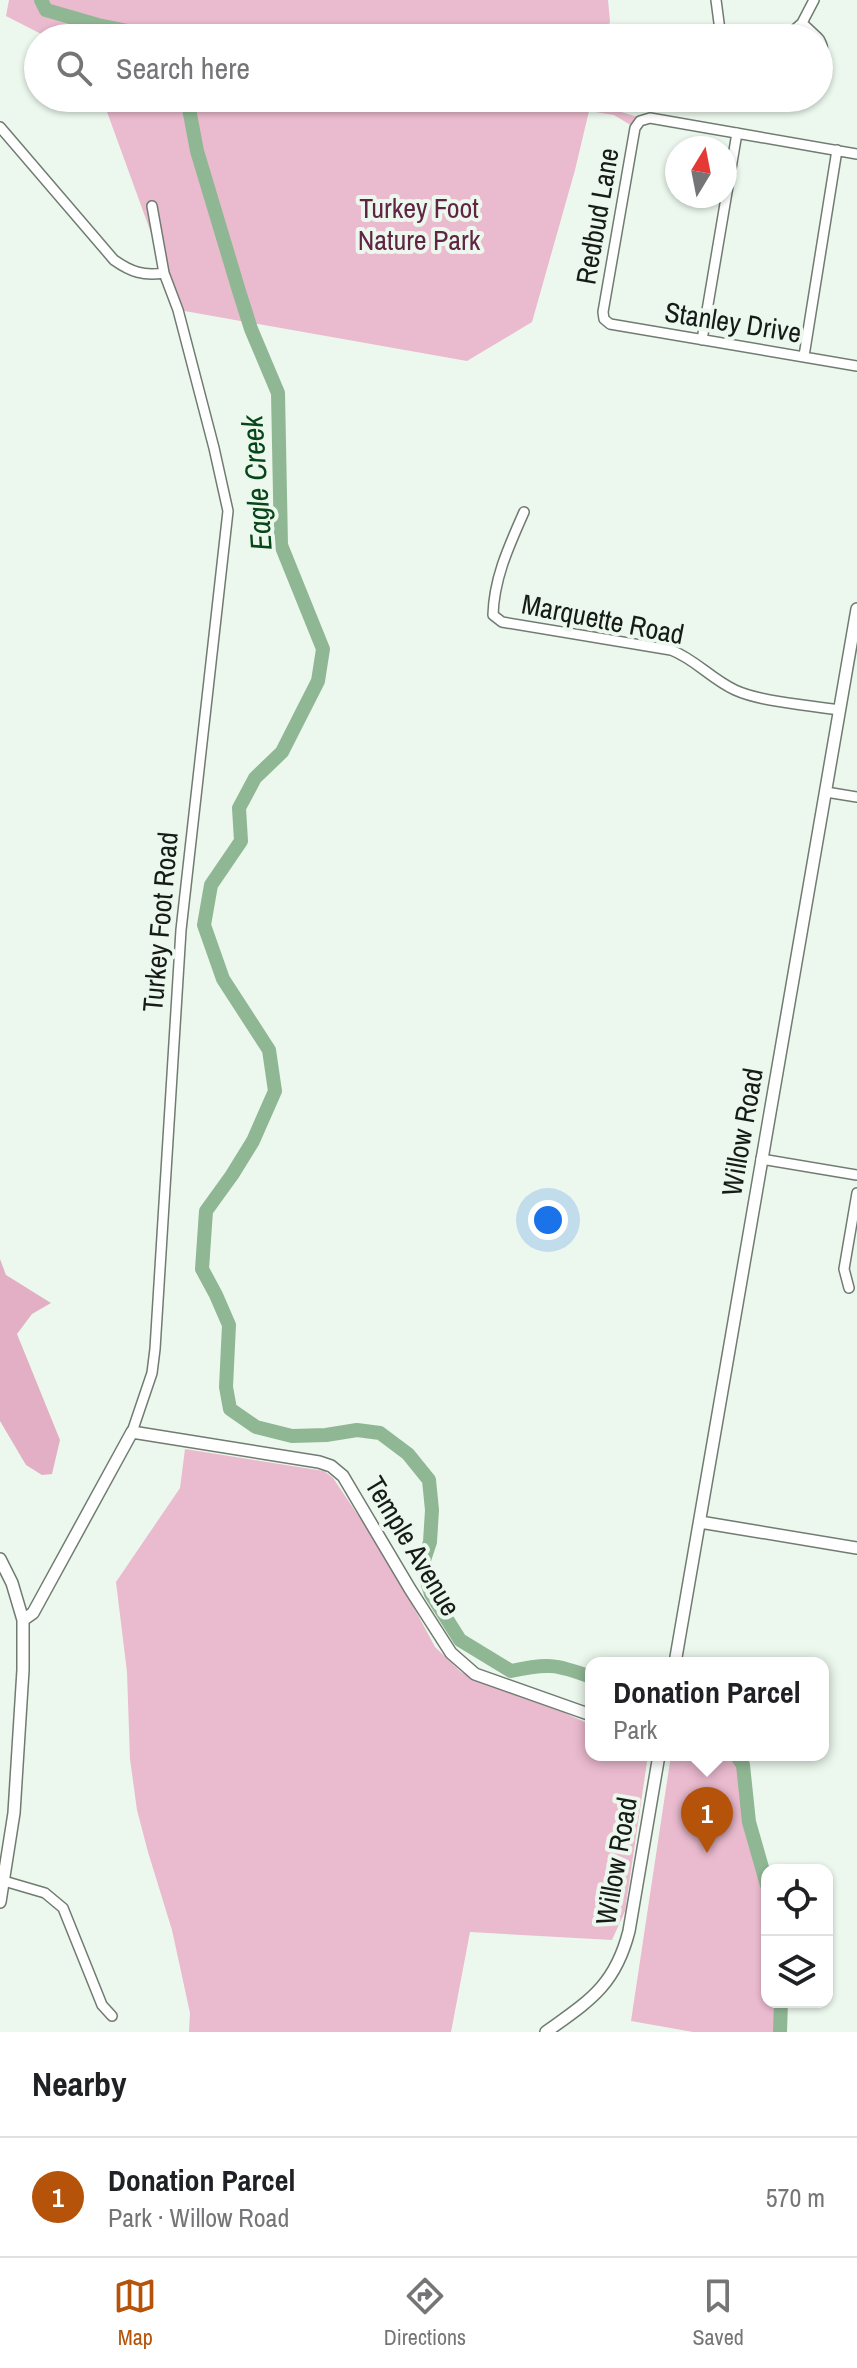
<!DOCTYPE html>
<html lang="en">
<head>
<meta charset="utf-8">
<style>
  body { margin:0; font-family:"Archivo Narrow",sans-serif; background:#f6f6f6; color:#202124 }
  .controls { position:absolute; right:24px; bottom:24px; display:grid; overflow:hidden; border-radius:16px; box-shadow:0 2px 6px #0004 }
  .controls button { width:72px; height:72px; display:grid; place-items:center; padding:0; border:0; border-bottom:2px solid #e0e0e0; background:#fff; color:#202124; font:40px sans-serif }
  .compass { position:absolute; left:665px; top:136px; width:72px; height:72px; border-radius:50%; background:#fff; box-shadow:0 2px 6px #0004; rotate:10deg }
  .you { position:absolute; left:548px; top:1220px; width:28px; height:28px; margin:-20px; border:6px solid #fff; border-radius:50%; background:#1a73e8; box-shadow:0 0 0 12px #1a73e833 }
  .badge { display:grid; place-items:center; width:52px; height:52px; border-radius:50%; background:#b45309; color:#fff; font-size:26px; font-weight:700 }
  .pin { position:absolute; translate:-50% -66px; filter:drop-shadow(0 2px 4px #0008) }
  .pin::after { content:''; position:absolute; top:42px; width:28px; height:24px; background:inherit; clip-path:polygon(0 0,100% 0,50% 100%) }
  .popup { position:absolute; left:585px; top:1657px; width:244px; height:104px; box-sizing:border-box; display:grid; place-content:center; border-radius:16px; background:#fff; filter:drop-shadow(0 2px 6px #0005); font-size:26px; white-space:nowrap; color:#757577 }
  .popup b { font-size:30px; color:#202124 }
  .popup::after { content:''; position:absolute; left:50%; top:100%; margin-left:-16px; border:16px solid transparent; border-top-color:#fff }
  .list { margin:0; padding:0; list-style:none }
  h2 { display:flex; justify-content:space-between; align-items:center; height:104px; margin:0; padding:0 32px; font-size:34px }
  h2 small { font-size:26px; font-weight:400; color:#757577 }
  .list li { display:grid; grid-template-columns:52px 1fr auto; gap:24px; align-items:center; box-sizing:border-box; height:120px; padding:0 32px; border-top:2px solid #e0e0e0 }
  .list b { display:block; font-size:30px; white-space:nowrap }
  .list p { margin:0; font-size:26px; white-space:nowrap; color:#757577 }
  .list em { font-size:26px; font-style:normal; color:#757577 }
  .icon { flex:none; width:44px; height:44px; fill:none; stroke:currentColor; stroke-width:2; stroke-linecap:round; stroke-linejoin:round }
  .map { position:relative; flex:none; width:857px; height:2032px; overflow:hidden }
  .search { position:absolute; background:#fff; box-shadow:0 2px 6px #0004; left:24px; right:24px; top:24px; height:88px; display:flex; align-items:center; gap:20px; box-sizing:border-box; padding:0 28px; border-radius:44px; color:#757577; font-size:30px }
  .sheet { height:224px; background:#fff }
  nav { display:flex; justify-content:space-around; align-items:center; box-sizing:border-box; height:112px; border-top:2px solid #e0e0e0; background:#fff; font-size:22px; color:#757577 }
  nav a { display:grid; justify-items:center; gap:4px }
  nav .on { color:#b45309 }
  .map>svg:first-child { display:block }
  .green { fill:#eabace }
  .forest { fill:#e3afc5 }
  .lines { fill:none; stroke-linecap:round; stroke-linejoin:round }
  .river { stroke:#90b794; stroke-width:14 }
  .minor-casing { stroke:#707b71; stroke-width:12 }
  .tertiary-casing { stroke:#707b71; stroke-width:14 }
  .minor { stroke:#fff; stroke-width:9 }
  .tertiary { stroke:#fff; stroke-width:11 }
  .labels { text-anchor:middle; stroke-width:8; stroke-linejoin:round; paint-order:stroke }
  .park-label { font-size:28px; fill:#612442; stroke:#ecf8ed }
  .street-label { font-size:28px; fill:#161b17; stroke:#ecf8ed }
  .water-label { font-size:30px; font-style:italic; fill:#074618; stroke:#ecf8ed }
</style>
</head>
<body>
<div class="map">
<svg width="857" height="2032" viewBox="0 0 857 2032">
  <rect width="100%" height="100%" fill="#ecf8ed"/>
  <path class="green" d="M9,0H608L610,21L606,38H49L6,16Z
    M102,98H592L591,103L638,117L632,126L614,115L589,111L575,170L532,322L467,361L179,310Z
    M185,1449L324,1471L333,1478L389,1561L435,1647L461,1672L487,1685L563,1712L591,1725V1755H648L625,1911L612,1940L470,1932L451,2032H189L190,2013L172,1930L148,1852L137,1810L130,1759L127,1672L116,1582L180,1488Z
    M671,1755H736L743,1765L749,1822L767,1884V2002H779V2032H693L631,2021Z"/>
  <path class="forest" d="M0,1259L6,1275L51,1303L32,1314L17,1334L60,1440L52,1474L42,1475L26,1465L0,1421Z"/>
  <g class="lines">
    <path class="river" d="M41,0L46,10L98,25L148,35L152,38
      M187,98L197,151L239,291L251,329L278,393L281,545L323,649L318,681L282,752L255,778L239,808L241,841L211,885L204,925L223,979L269,1050L275,1091L253,1141L232,1175L206,1211L202,1269L216,1295L229,1325L226,1387L230,1409L256,1427L292,1436L326,1435L357,1430L380,1433L408,1454L429,1480L432,1510L430,1542L422,1566L431,1594L460,1640L511,1671C547,1663 556,1664 591,1677
      M736,1755L743,1765L749,1822L767,1885
      M780,2032L781,2002"/>
    <defs>
      <path id="minor" d="M716,0L721,38
        M802,23L818,38
        M785,38L802,23L814,0
        M819,39C823,46 824,50 819,55
        M0,127L114,260C131,272 143,276 164,273
        M857,154L650,118L640,121L635,128L603,312L604,319L610,324L857,366
        M702,340L737,133
        M804,356L837,150
        M524,512C509,546 494,578 493,615L502,622L671,650C695,659 711,679 735,690C761,702 809,705 839,710
        M826,792L857,797
        M761,1159L857,1175
        M849,1288L844,1269L857,1193
        M132,1432L152,1373L155,1349L181,930L228,511L214,448L178,310L164,273L152,206
        M4,1881L45,1893L63,1908L102,2005L112,2016"/>
      <path id="tertiary" d="M700,1522L857,1548
        M0,1559L12,1583L23,1620V1670L14,1813L0,1902
        M23,1620L33,1613L132,1432L319,1462L331,1466L343,1476L410,1589L451,1653L475,1674L591,1715
        M675,1663L857,609
        M546,2032C589,2001 615,1986 629,1931L659,1755"/>
    </defs>
    <use href="#minor" class="minor-casing"/>
    <use href="#tertiary" class="tertiary-casing"/>
    <use href="#minor" class="minor"/>
    <use href="#tertiary" class="tertiary"/>
  </g>
  <g class="labels">
    <g class="park-label">
      <text x="419" y="218">Turkey Foot<tspan x="419" dy="32">Nature Park</tspan></text>
    </g>
    <g class="street-label">
      <text transform="translate(597 216) rotate(-80)" y="10">Redbud Lane</text>
      <text transform="translate(733 322) rotate(9)" y="10">Stanley Drive</text>
      <text transform="translate(603 619) rotate(11)" y="10">Marquette Road</text>
      <text transform="translate(160 922) rotate(-85)" y="10">Turkey Foot Road</text>
      <text transform="translate(742 1132) rotate(-80)" y="10">Willow Road</text>
      <text transform="translate(413 1546) rotate(59)" y="10">Temple Avenue</text>
      <text transform="translate(616 1861) rotate(-80)" y="10">Willow Road</text>
    </g>
    <g class="water-label">
      <text transform="translate(257 483) rotate(-94)" y="10">Eagle Creek</text>
    </g>
  </g>
</svg>
<div class="controls">
<button><svg class="icon" aria-label="locate" viewBox="0 0 24 24"><circle cx="12" cy="12" r="6"/><path d="M12 2v4M12 18v4M2 12h4M18 12h4"/></svg></button>
<button><svg class="icon" aria-label="layers" viewBox="0 0 24 24"><path d="M12 4l9 5-9 5-9-5zM3 14l9 5 9-5"/></svg></button>
</div>
<svg class="compass" viewBox="-18 -18 36 36"><path d="M0-13l5 13h-10z" fill="#e53935"/><path d="M0 13l5-13h-10z" fill="#757577"/></svg>
<div class="you"></div>
<div class="pin badge" style="left:707px;top:1853px">1</div>
<div class="popup"><b>Donation Parcel</b>Park</div>
<div class="search"><svg class="icon" aria-label="search" viewBox="0 0 24 24"><circle cx="10" cy="10" r="6"/><path d="M15 15l6 6"/></svg>Search here</div>
</div>
<section class="sheet">
<h2>Nearby<small></small></h2>
<ul class="list">
<li><span class="badge">1</span><div><b>Donation Parcel</b><p>Park · Willow Road</p></div><em>570 m</em></li>
</ul>
</section>
<nav>
<a class="on"><svg class="icon" aria-label="map" viewBox="0 0 24 24"><path d="M3 6l6-2 6 2 6-2v14l-6 2-6-2-6 2zM9 4v14M15 6v14"/></svg>Map</a>
<a><svg class="icon" aria-label="directions" viewBox="0 0 24 24"><path d="M12 3l9 9-9 9-9-9zM9 14v-3h6M13 9l2 2-2 2"/></svg>Directions</a>
<a><svg class="icon" aria-label="saved" viewBox="0 0 24 24"><path d="M7 4h10v16l-5-4-5 4z"/></svg>Saved</a>
</nav>
</body>
</html>
